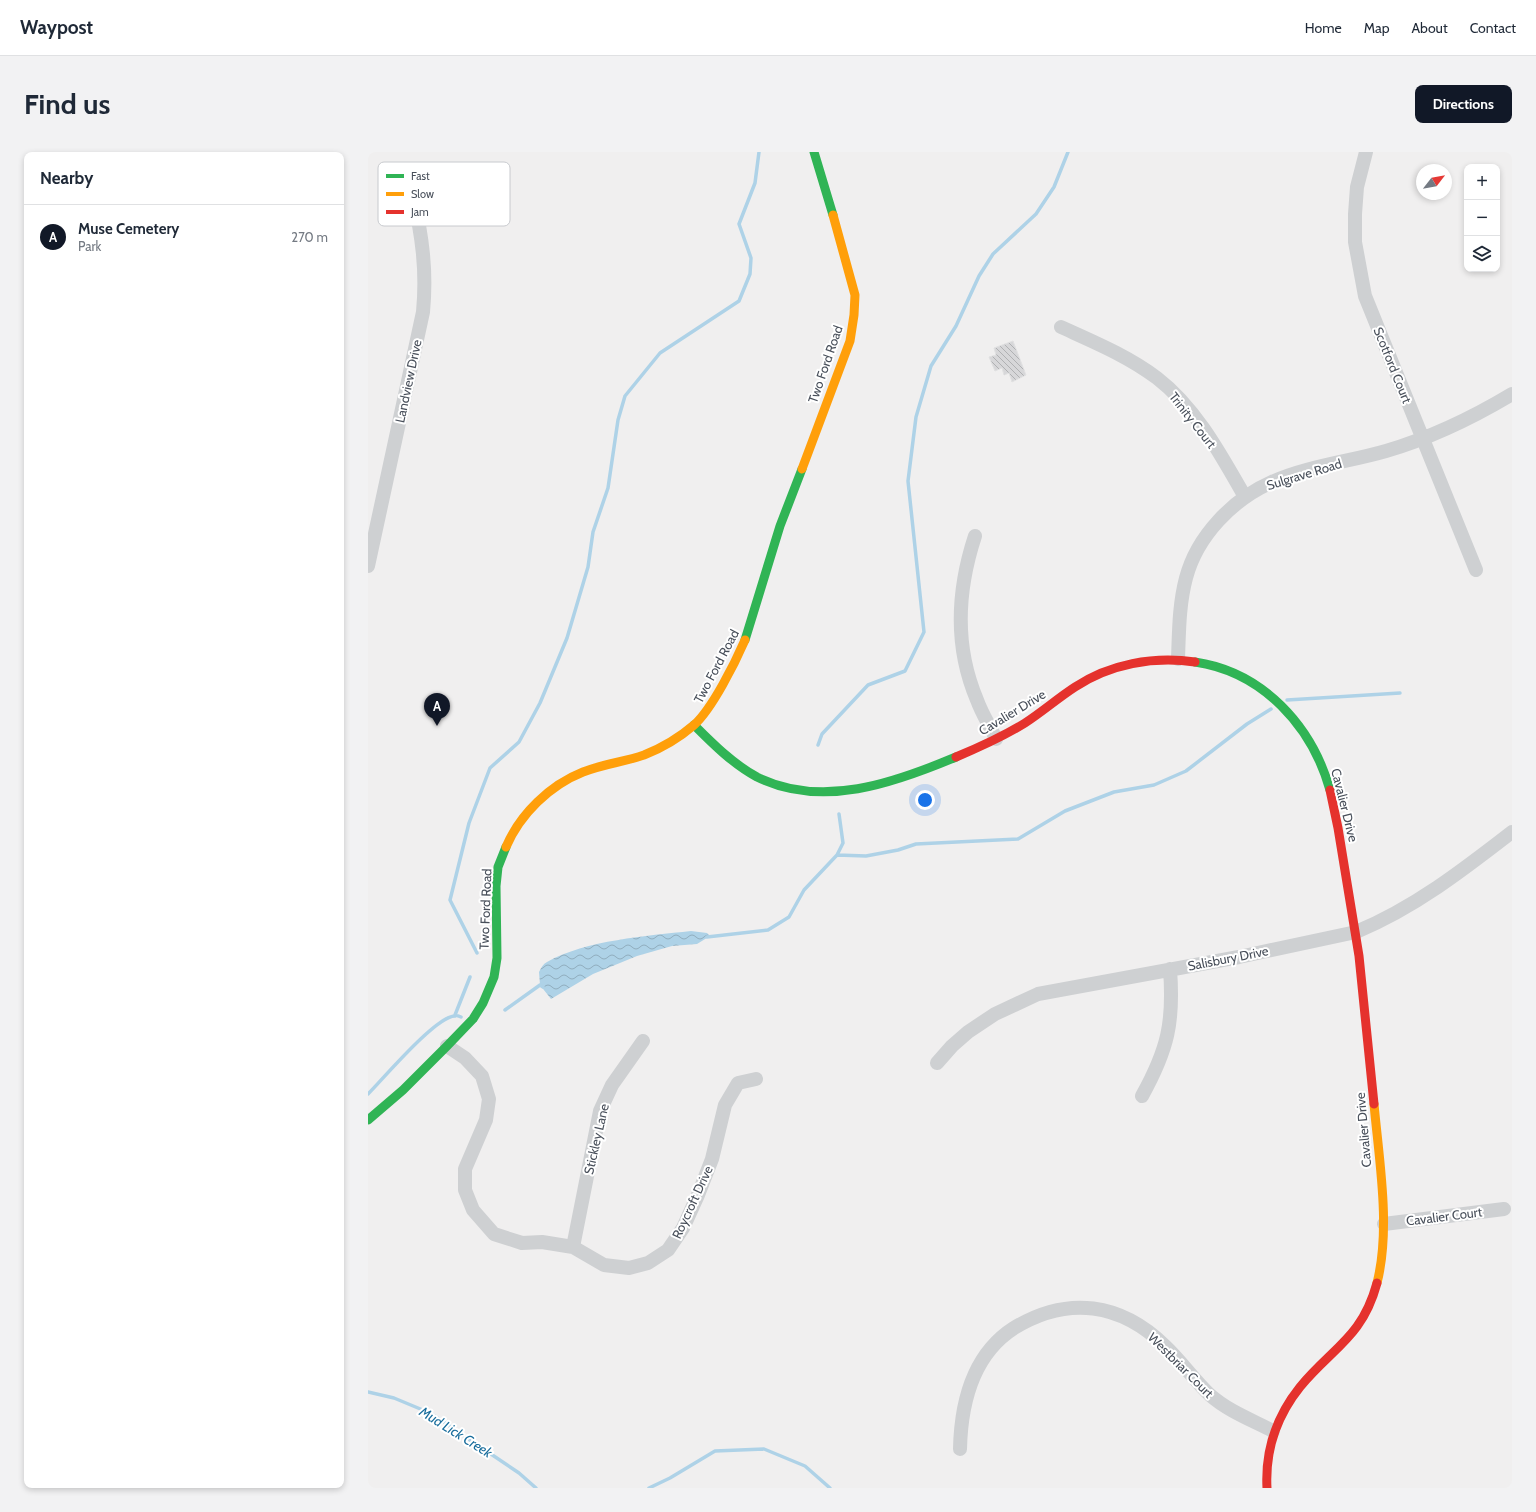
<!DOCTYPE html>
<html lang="en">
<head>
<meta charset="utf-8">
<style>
  body { margin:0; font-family:Cabin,sans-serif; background:#f2f2f3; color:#1f2937 }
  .controls { position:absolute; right:12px; top:12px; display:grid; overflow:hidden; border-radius:8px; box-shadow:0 2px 6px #0003 }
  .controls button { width:36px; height:36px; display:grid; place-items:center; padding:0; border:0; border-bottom:1px solid #e0e1e3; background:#fff; color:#1f2937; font:20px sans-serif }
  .compass { position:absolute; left:1048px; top:12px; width:36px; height:36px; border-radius:50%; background:#fff; box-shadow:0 2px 6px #0003; rotate:59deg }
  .you { position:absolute; left:557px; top:648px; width:14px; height:14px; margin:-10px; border:3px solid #fff; border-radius:50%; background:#1a73e8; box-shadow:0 0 0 6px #1a73e833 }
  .badge { display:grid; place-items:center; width:26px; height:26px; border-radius:50%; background:#111827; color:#fff; font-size:13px; font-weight:700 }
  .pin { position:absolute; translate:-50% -33px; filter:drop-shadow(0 1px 2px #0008) }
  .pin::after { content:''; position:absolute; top:21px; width:14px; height:12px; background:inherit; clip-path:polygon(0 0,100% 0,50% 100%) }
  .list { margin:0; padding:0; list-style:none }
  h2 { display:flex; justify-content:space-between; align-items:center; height:52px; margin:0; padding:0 16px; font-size:17px }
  h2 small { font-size:13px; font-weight:400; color:#747a83 }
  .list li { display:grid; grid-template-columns:26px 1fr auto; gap:12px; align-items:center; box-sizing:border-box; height:64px; padding:0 16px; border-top:1px solid #e0e1e3 }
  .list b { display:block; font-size:15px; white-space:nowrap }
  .list p { margin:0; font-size:13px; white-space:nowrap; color:#747a83 }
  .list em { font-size:13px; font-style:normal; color:#747a83 }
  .icon { flex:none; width:22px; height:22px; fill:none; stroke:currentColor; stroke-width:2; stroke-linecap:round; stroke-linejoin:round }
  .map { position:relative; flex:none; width:1144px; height:1336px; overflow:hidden; border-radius:8px }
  header { display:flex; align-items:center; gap:24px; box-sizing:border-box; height:56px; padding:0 20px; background:#fff; border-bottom:1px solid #e0e1e3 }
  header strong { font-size:19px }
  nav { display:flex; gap:22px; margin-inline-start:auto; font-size:14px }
  .intro { display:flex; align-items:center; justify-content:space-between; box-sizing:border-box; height:96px; padding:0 24px }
  h1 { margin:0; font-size:28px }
  .button { padding:10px 18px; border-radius:8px; background:#111827; color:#fff; font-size:14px; font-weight:700 }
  main { display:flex; gap:24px; padding:0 24px }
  aside { flex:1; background:#fff; border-radius:8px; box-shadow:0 2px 6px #0003 }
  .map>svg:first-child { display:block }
  .water { fill:url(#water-waves) }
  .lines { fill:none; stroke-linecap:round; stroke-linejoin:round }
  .stream { stroke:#aed2e7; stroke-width:3.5 }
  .building { fill:url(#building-back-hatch); stroke:#e1e1e2 }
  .street { stroke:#ced0d2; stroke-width:14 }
  .fast { stroke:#30b455; stroke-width:9 }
  .slow { stroke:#ff9f0a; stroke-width:9 }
  .jam { stroke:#e5322d; stroke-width:9 }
  .labels { text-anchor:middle; stroke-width:4; stroke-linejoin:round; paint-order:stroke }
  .street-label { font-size:13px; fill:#484f5a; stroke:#fff }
  .water-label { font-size:14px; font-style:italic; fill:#196d9c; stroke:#fff }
  .key { fill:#fff; stroke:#c8cace; stroke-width:1 }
  .key-label { font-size:11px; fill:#484f5a }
</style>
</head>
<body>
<header>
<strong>Waypost</strong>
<nav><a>Home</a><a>Map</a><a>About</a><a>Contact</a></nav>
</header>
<div class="intro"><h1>Find us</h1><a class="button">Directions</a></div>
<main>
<aside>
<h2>Nearby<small></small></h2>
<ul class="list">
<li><span class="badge">A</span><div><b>Muse Cemetery</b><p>Park</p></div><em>270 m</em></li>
</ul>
</aside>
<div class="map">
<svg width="1144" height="1336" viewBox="0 0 1144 1336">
  <defs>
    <pattern id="water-waves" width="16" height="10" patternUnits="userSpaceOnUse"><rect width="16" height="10" fill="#aed2e7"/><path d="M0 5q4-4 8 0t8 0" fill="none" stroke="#90adbe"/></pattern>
    <pattern id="building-back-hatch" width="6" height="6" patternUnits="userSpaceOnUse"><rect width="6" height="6" fill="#d7d7d9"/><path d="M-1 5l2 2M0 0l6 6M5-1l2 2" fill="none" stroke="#b0b1b3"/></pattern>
  </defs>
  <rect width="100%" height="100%" fill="#f0efef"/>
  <path class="water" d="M323,779L339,781L342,784L329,792L304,794L269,804L225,822L183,847L172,833L171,820C173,816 175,812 179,810C218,788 279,784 323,779Z"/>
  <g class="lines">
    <path class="stream" d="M919,548L1032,541
      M450,593L454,582L500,533L537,519L556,480L540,329L548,265L563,214L588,174L611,124L625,102L668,62L686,35L700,0
      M469,703L498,704L530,698L548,692L650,687L697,659L746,640L786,633L818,619L879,572L903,557
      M339,785L400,778L421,765L436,738L469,703L475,691L471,662
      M109,801L82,748L101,671L122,616L151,590L172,551L199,486L220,415L225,380L240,336L250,268L257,244L292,201L371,149L382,122L383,106L371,72L387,31L391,0
      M137,858L172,833L175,835
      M87,863L102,825
      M0,942C15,927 68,864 87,864C88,863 93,865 93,865
      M0,1240L26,1246L62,1261L151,1321L168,1336
      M281,1336L302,1326L347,1299L396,1297L437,1314L462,1336"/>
  </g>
  <path class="building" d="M645,189L658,223L644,230L641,221L636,223L634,216L627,219L621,205L628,203L626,196Z"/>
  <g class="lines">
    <path class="street" d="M998,0L989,35L987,62V90L997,144L1108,418
      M693,175C726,190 760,204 789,226C828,256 853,303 877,345
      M607,384C589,439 586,494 609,548C614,562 622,574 628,587
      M0,414L55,160C59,118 54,84 45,43
      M810,507C811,480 811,452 818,426C829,384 865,347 904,330C940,314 980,310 1018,299C1062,286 1104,266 1144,242
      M79,894L97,906L114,924L121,947L118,968L97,1017V1038L105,1058L126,1082L154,1091L174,1090L205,1095L236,1113L261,1116L280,1111L300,1098L315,1076L330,1043L344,1007L357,953L370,931L388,927
      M569,911L584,894L600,880L627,862L670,842L871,805L988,780C1046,756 1095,718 1144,680
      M774,944C800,897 806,870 802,817
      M1016,1072L1136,1057
      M205,1095L232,959L244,933L275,889
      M592,1297C593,1251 604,1203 646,1176C700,1143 753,1151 797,1194C813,1209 826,1228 842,1243C860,1259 884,1268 905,1279"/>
    <path class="fast" d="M446,0L465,63
      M377,488L412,374L434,317
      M827,510C895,520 944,574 962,638
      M326,573C345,592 365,612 389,625C454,657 526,631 588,605
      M0,968L35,938L79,894L105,867L115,851L126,825L129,806L128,734L130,715L138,695"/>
    <path class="slow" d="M434,317L482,189L486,163L487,143L465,63
      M138,695C152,662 182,633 215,620C235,612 256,610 276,603C294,596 312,585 326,573C344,557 367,511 377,488
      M1006,952C1011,1008 1023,1076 1009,1131"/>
    <path class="jam" d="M588,605C612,595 636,584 657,571C674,560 690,546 707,535C742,512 785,504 827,510
      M962,638L970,676L991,804L1006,952
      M899,1336C897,1298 908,1265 932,1235C965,1195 994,1186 1009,1131"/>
  </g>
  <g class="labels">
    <g class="street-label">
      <text transform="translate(457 212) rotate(-71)" y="5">Two Ford Road</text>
      <text transform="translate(1025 213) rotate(68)" y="5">Scotford Court</text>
      <text transform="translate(40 229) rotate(-78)" y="5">Landview Drive</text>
      <text transform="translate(825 268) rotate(52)" y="5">Trinity Court</text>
      <text transform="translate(936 322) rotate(-17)" y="5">Sulgrave Road</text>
      <text transform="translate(348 514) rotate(-62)" y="5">Two Ford Road</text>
      <text transform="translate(644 560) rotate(-31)" y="5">Cavalier Drive</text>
      <text transform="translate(977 653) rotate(76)" y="5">Cavalier Drive</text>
      <text transform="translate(117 757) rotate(-88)" y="5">Two Ford Road</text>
      <text transform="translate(860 806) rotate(-11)" y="5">Salisbury Drive</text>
      <text transform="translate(995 978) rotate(-95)" y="5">Cavalier Drive</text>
      <text transform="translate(228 987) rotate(-77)" y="5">Stickley Lane</text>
      <text transform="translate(324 1050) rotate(-65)" y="5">Roycroft Drive</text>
      <text transform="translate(1076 1064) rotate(-7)" y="5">Cavalier Court</text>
      <text transform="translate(813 1213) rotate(45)" y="5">Westbriar Court</text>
    </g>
    <g class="water-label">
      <text transform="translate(88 1280) rotate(32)" y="5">Mud Lick Creek</text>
    </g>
  </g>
  <rect x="10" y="10" width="132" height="64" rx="6" class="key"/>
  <rect x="18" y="22" width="18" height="4" fill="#30b455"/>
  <rect x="18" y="40" width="18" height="4" fill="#ff9f0a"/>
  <rect x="18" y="58" width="18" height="4" fill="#e5322d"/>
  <g class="key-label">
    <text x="43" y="28">Fast</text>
    <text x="43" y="46">Slow</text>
    <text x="43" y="64">Jam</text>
  </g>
</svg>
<div class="controls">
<button>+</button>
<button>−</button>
<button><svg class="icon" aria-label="layers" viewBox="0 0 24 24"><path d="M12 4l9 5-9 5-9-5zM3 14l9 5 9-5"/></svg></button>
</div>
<svg class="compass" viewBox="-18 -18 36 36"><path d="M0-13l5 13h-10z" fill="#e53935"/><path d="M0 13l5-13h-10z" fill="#747a83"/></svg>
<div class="you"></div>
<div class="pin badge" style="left:69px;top:574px">A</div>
</div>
</main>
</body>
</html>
